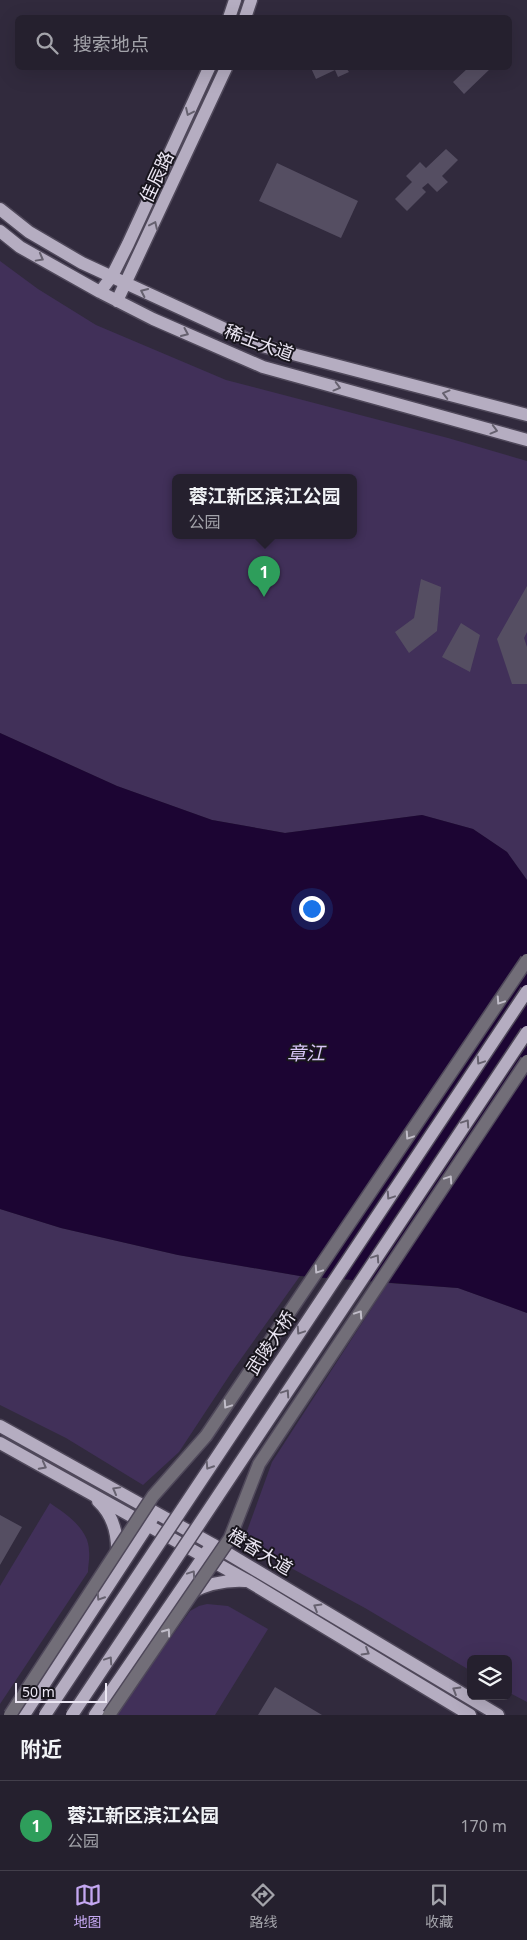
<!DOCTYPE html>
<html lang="zh">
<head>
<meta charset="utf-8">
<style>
  body { margin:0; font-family:"Noto Sans","Noto Sans SC",sans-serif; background:#2d2836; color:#f1f3f6 }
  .controls { position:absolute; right:15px; bottom:15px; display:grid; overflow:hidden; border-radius:8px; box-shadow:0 5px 20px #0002 }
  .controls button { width:45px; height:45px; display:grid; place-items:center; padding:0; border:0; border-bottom:1px solid #423e4a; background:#25202e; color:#f1f3f6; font:25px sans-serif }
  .scale { position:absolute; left:15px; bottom:12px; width:92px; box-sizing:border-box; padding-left:5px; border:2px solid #ece7f4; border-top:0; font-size:14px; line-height:18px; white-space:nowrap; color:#ece7f4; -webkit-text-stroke:4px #18151d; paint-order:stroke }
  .you { position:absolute; left:311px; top:908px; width:18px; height:18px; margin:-12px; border:4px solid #fff; border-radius:50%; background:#1a73e8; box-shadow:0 0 0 8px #1a73e833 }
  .badge { display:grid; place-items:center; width:32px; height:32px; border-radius:50%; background:#c4a7f1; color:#fff; font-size:16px; font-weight:700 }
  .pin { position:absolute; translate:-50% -41px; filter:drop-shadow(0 1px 2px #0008) }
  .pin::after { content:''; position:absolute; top:26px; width:18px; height:15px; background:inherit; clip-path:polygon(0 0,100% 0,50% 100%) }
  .popup { position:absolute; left:172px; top:474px; width:185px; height:65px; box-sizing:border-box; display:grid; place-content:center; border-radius:8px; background:#25202e; filter:drop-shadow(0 1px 4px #0005); font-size:16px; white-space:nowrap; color:#a3a3aa }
  .popup b { font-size:19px; color:#f1f3f6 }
  .popup::after { content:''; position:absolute; left:50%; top:100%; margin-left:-10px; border:10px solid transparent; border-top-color:#25202e }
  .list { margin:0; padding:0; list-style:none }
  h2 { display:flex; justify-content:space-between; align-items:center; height:65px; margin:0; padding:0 20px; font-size:21px }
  h2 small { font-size:16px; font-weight:400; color:#a3a3aa }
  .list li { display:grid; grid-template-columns:32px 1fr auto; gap:15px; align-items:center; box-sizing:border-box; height:90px; padding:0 20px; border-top:1px solid #423e4a }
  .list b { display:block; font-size:19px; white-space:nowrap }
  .list p { margin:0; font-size:16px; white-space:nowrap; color:#a3a3aa }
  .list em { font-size:16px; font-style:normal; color:#a3a3aa }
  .icon { flex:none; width:28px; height:28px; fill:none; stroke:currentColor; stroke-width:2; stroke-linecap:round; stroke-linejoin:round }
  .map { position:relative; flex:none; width:527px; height:1715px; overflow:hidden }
  .search { position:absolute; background:#25202e; box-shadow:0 5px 20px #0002; left:15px; right:15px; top:15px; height:55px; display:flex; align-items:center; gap:12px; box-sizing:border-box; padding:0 18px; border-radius:8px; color:#a3a3aa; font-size:19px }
  .sheet { height:155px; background:#25202e }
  nav { display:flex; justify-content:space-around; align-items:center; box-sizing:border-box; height:70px; border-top:1px solid #423e4a; background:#25202e; font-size:14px; color:#a3a3aa }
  nav a { display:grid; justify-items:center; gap:2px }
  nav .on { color:#c4a7f1 }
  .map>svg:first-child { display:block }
  .green { fill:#413059; fill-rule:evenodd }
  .water { fill:#1c0533 }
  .building { fill:#554e62 }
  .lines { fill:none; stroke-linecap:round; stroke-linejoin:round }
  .major-casing { stroke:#4f485a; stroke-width:15 }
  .major { stroke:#b5adc1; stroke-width:12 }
  .minor-bridge-casing { stroke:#4f485a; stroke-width:15; stroke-linecap:butt }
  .major-bridge-casing { stroke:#4f485a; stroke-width:15; stroke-linecap:butt }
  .minor-bridge { stroke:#726e78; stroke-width:12 }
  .major-bridge { stroke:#b5adc1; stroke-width:12 }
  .oneway { stroke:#66616f }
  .oneway2 { stroke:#c1bdc9 }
  .labels { text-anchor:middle; stroke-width:4; stroke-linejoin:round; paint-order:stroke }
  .street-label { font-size:18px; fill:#ece7f4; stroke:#18151d }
  .water-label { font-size:19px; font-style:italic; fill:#d8c6f6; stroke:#18151d }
</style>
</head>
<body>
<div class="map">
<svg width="527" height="1715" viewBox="0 0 527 1715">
  <rect width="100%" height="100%" fill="#312a3d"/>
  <path class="green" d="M0,261L38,289L96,325L226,380L448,438L527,461V880L507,852L473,829L422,815L285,833L212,820L117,786L0,733ZM175,478H353V536H175Z
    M0,1209L61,1228L178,1255L300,1276L233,1370L179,1452L143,1485L66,1438L0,1405Z
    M388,1283L458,1288L527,1313V1702L508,1692V1659H471V1671L365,1608L243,1542L272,1462Z
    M50,1503C66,1514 89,1529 89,1551C90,1558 88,1565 88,1572L0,1704V1586Z
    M207,1604L228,1606L268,1629L215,1715H115L190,1611L199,1606Z"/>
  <path class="water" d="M0,733L117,786L212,820L285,833L422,815L473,829L507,852L527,880V1313L458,1288L300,1276L178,1255L61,1228L0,1209Z"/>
  <path class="building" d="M311,68H346L349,72L338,77L335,70L316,79Z
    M468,68H491L464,94L453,82Z
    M446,149L458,160L442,176L448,182L437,192L428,183L422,188L426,192L407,211L395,199L412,182L406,176L420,162L426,168Z
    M277,163L358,201L341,238L259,201Z
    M421,579L441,587L437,631L409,653L395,632L414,618Z
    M527,586V632L524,638L527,647V684H512L497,639Z
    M461,623L480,635L470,672L442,657Z
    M0,1515L22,1527L0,1565Z
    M275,1687L322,1715H258Z"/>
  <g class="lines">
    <defs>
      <path id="major" d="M229,18L235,0
        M245,18L251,0
        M0,209L29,232L82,263L262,346L527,415
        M0,231L20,247L100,292L153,319L263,367L527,440
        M100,292L112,276L128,244L209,68
        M117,301L226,68
        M0,1426L212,1544L498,1715
        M0,1443L248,1581L470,1715
        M98,1501C113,1515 118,1535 117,1555
        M190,1593C207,1584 225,1580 245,1581
        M24,1715L152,1519
        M95,1715L208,1550"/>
    </defs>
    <use href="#major" class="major-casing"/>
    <use href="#major" class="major"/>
    <defs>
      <path id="minor-bridge" d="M10,1715L153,1496L206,1436L527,960
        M109,1715L230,1538L259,1464L527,1061"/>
      <path id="major-bridge" d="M45,1715L527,991
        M72,1715L527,1032"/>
    </defs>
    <use href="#minor-bridge" class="minor-bridge-casing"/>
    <use href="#major-bridge" class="major-bridge-casing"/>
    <use href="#minor-bridge" class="minor-bridge"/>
    <use href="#major-bridge" class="major-bridge"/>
  </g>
  <defs><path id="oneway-chevron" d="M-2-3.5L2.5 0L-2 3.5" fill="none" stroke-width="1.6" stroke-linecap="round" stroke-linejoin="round" transform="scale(1.25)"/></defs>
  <g class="oneway">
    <use href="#oneway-chevron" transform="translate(189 112) rotate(115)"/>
    <use href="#oneway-chevron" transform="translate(154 225) rotate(-65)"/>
    <use href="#oneway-chevron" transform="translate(40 258) rotate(29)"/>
    <use href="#oneway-chevron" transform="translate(144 292) rotate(-155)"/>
    <use href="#oneway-chevron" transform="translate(185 333) rotate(24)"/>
    <use href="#oneway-chevron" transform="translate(337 387) rotate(15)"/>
    <use href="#oneway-chevron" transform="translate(446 394) rotate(-165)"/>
    <use href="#oneway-chevron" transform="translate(494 430) rotate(15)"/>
    <use href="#oneway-chevron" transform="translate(480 1061) rotate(124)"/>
    <use href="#oneway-chevron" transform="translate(466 1123) rotate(-56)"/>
    <use href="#oneway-chevron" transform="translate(390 1196) rotate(124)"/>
    <use href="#oneway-chevron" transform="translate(376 1258) rotate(-56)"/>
    <use href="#oneway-chevron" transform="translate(300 1331) rotate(124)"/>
    <use href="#oneway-chevron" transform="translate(286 1393) rotate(-56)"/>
    <use href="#oneway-chevron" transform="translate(43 1466) rotate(28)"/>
    <use href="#oneway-chevron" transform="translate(209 1466) rotate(123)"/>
    <use href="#oneway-chevron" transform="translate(116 1490) rotate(-151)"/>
    <use href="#oneway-chevron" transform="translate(192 1574) rotate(-56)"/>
    <use href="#oneway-chevron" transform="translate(100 1597) rotate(123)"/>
    <use href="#oneway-chevron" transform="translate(317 1607) rotate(-149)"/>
    <use href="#oneway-chevron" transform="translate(366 1652) rotate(31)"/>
    <use href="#oneway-chevron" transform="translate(109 1660) rotate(-56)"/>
    <use href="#oneway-chevron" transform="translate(456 1690) rotate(-149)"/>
  </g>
  <g class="oneway2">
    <use href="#oneway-chevron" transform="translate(500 1001) rotate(124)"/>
    <use href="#oneway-chevron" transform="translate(409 1136) rotate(124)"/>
    <use href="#oneway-chevron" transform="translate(449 1179) rotate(-56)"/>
    <use href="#oneway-chevron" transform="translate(318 1270) rotate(124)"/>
    <use href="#oneway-chevron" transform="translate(359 1314) rotate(-56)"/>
    <use href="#oneway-chevron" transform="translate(227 1405) rotate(124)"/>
    <use href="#oneway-chevron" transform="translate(167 1632) rotate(-55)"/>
  </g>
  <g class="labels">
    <g class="street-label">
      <text transform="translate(157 177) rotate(-65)" y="6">佳辰路</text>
      <text transform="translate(259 343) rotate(20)" y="6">稀土大道</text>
      <text transform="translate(271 1343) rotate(-56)" y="6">武陵大桥</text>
      <text transform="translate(260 1552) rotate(31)" y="6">橙香大道</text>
    </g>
    <g class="water-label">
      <text x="306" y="1060">章江</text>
    </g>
  </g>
</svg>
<div class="controls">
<button><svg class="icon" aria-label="layers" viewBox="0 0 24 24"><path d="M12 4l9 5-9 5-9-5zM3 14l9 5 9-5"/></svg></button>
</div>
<div class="scale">50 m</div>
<div class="you"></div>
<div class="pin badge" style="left:264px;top:597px;background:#2e9e5b">1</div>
<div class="popup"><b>蓉江新区滨江公园</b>公园</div>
<div class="search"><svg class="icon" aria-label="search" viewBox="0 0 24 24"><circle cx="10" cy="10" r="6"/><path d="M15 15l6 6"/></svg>搜索地点</div>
</div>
<section class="sheet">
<h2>附近<small></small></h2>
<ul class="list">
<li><span class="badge" style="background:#2e9e5b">1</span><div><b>蓉江新区滨江公园</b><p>公园</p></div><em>170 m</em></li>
</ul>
</section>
<nav>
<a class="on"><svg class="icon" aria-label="map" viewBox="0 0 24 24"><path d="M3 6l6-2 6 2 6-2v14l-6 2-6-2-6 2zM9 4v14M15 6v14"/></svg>地图</a>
<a><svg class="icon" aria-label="directions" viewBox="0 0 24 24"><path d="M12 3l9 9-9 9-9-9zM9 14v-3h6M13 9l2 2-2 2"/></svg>路线</a>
<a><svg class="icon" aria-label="saved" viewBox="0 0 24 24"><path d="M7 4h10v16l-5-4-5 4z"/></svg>收藏</a>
</nav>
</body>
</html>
